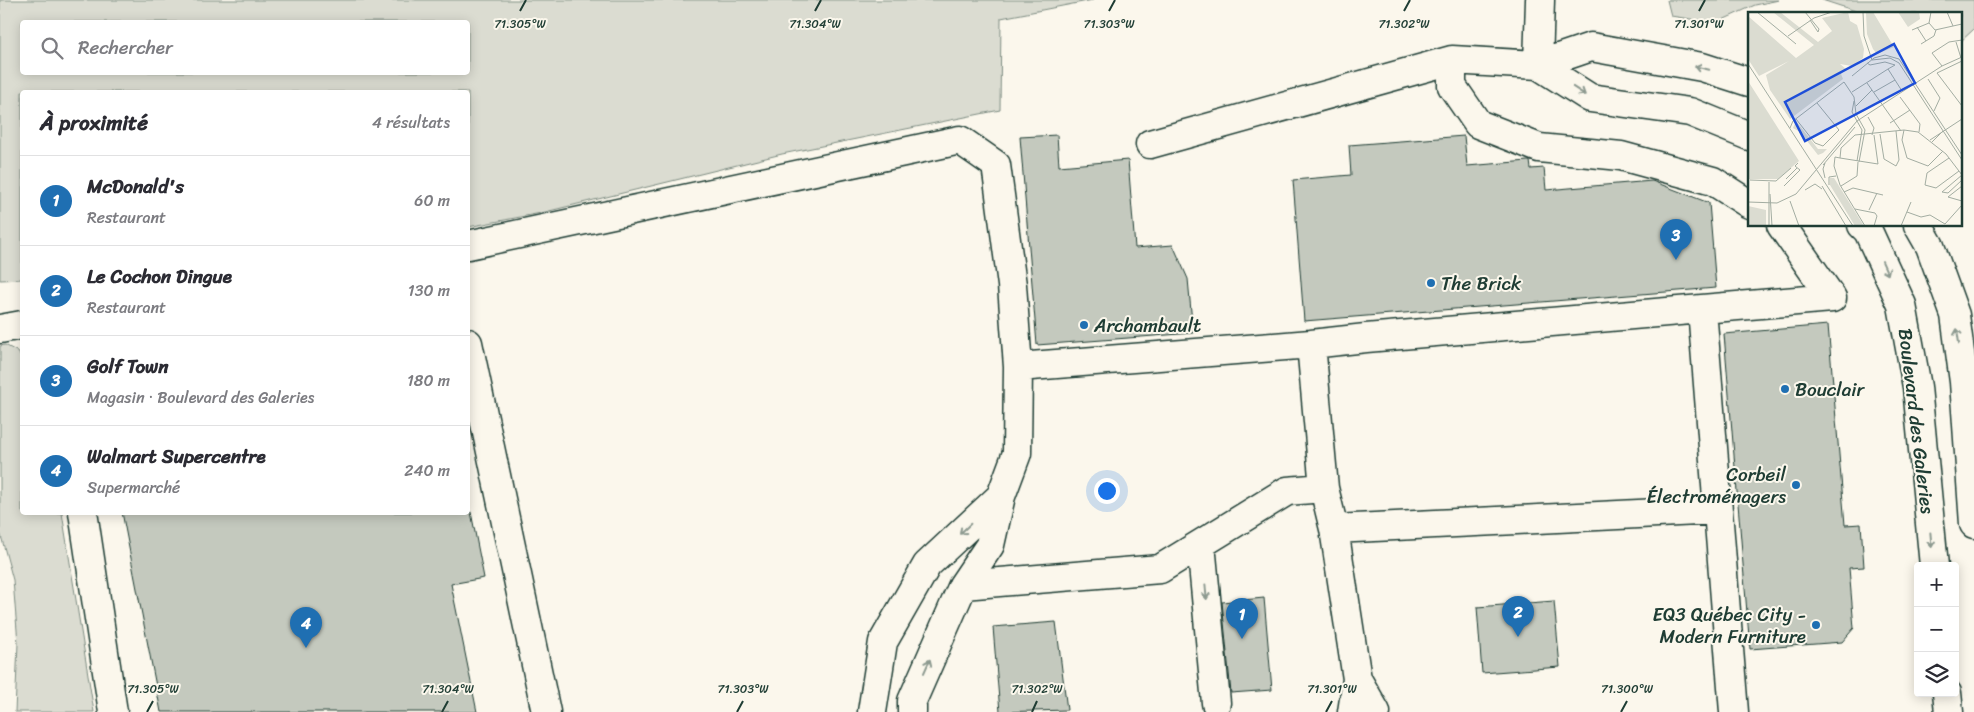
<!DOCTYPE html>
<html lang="fr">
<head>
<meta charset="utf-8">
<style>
  body { margin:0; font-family:Sriracha,sans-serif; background:#f2f2f3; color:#2b2b33 }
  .controls { position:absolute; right:15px; bottom:15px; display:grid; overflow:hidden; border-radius:5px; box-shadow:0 2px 12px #0003 }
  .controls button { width:45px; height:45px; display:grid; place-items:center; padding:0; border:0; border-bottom:1px solid #e1e1e2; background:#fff; color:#2b2b33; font:25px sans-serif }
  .you { position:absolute; left:1106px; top:490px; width:18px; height:18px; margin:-12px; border:4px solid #fff; border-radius:50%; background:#1a73e8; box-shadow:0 0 0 8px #1a73e833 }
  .badge { display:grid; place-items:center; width:32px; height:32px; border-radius:50%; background:#1f6fb2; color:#fff; font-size:16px; font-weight:700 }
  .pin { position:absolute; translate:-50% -41px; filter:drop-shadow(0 1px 2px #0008) }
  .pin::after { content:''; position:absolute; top:26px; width:18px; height:15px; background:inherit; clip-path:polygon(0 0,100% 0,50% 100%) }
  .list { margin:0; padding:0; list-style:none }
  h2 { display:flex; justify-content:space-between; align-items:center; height:65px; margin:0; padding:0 20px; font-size:21px }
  h2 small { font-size:16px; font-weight:400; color:#7c7c81 }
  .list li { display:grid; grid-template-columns:32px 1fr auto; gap:15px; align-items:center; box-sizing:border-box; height:90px; padding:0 20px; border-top:1px solid #e1e1e2 }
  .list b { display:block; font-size:19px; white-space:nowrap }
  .list p { margin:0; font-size:16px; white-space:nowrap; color:#7c7c81 }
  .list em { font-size:16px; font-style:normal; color:#7c7c81 }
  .icon { flex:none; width:28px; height:28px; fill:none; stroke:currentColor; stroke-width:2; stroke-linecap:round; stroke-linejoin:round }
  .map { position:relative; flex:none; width:1974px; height:712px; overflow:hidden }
  .search { position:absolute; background:#fff; box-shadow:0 2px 12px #0003; left:20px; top:20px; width:450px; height:55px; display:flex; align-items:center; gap:12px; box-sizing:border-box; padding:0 18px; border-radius:5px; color:#7c7c81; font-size:19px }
  .panel { position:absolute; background:#fff; box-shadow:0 2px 12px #0003; left:20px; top:90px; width:450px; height:425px; border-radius:5px }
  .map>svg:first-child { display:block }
  .green { fill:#dbdcd1; stroke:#7d8c82; fill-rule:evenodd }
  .building { fill:#c4c9be; stroke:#1f3d34 }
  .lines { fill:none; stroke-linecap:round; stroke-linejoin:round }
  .minor-casing { stroke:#1f3d34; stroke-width:31 }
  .minor { stroke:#fbf7ec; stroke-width:28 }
  .oneway { stroke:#8d9a90 }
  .ticks { fill:none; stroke:#1f3d34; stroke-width:2 }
  .poi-dot { fill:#1f6fb2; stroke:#fbf7ec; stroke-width:2 }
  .labels { text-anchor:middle; stroke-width:4; stroke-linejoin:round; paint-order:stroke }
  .poi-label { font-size:19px; fill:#1f3d34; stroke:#fbf7ec; text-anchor:start }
  .street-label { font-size:19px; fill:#1f3d34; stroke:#fbf7ec }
  .inset-road { fill:none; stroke:#a3ada2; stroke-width:1 }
  .view { fill:#1d4ed8; fill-opacity:0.15; stroke:#1d4ed8; stroke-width:2.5 }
  .inset-edge { fill:none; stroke:#1f3d34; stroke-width:2.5 }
  .ticks-label { font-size:12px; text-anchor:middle; fill:#1f3d34; stroke:#fbf7ec; stroke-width:4; stroke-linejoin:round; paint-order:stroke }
</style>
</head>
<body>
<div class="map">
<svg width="1974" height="712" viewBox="0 0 1974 712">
  <rect width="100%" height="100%" fill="#fbf7ec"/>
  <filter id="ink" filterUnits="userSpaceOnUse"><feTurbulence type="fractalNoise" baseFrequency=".02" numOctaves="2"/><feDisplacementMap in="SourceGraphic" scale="10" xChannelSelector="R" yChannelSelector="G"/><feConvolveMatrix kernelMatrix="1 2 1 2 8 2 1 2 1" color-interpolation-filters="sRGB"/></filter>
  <g filter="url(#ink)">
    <path class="green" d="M0,0H1093L1001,18L1000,110L782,154L541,213L468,227V92H22V279L0,280ZM468,22V72H22V22Z
      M1667,0H1779L1755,5L1716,23L1671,16Z
      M1822,0H1974V29L1960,42V14H1865Z
      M5,345L18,352L22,359V512L62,513L94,712H15L18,643L13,580L0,532V346Z"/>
    <path class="building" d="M1057,135L1059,166L1128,160L1135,248L1173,245L1188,279L1193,333L1037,345L1020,137Z
      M1464,136L1467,166L1528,161H1530L1531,169L1544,168L1546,190L1652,181L1709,203L1716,288L1304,321L1293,180L1351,175L1349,145Z
      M1828,325L1845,525L1861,524L1864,567L1849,568L1854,628L1842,642L1750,649L1724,334Z
      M122,512H471L484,578L451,584L477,712H161Z
      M1264,598L1272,690L1231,693L1222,602Z
      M1554,601L1560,667L1482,673L1477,607Z
      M1056,622L1067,710L1000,712L993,627Z"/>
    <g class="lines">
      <defs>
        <path id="minor" d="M1452,60V86L1478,124L1539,148L1621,156L1713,181L1749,204
          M1538,65L1590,98L1690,112L1749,136
          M1538,65L1540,0
          M1150,144L1452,60L1538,65L1591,47L1702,67L1749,82
          M1862,225L1868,231L1902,305L1917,387L1934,566
          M1918,225L1930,246L1955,315L1964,382L1974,524
          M468,245L960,140L996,165L1012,285L1018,367L1017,453L1001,496L990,545L963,585L912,701V712
          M1702,309L1832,298L1781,225
          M0,329L22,325
          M468,343L546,712
          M1311,344L1324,488L1334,529L1357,679L1352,712
          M1018,367L1311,344L1366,338L1702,309L1734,712
          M83,512L113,712
          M1334,529L1718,510
          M1201,544L1216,703
          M963,585L1160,569L1287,491L1324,488
          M1357,679L1376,712
          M1947,693L1949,712
          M872,712L883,642L927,565L1001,496"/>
      </defs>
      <use href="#minor" class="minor-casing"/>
      <use href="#minor" class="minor"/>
    </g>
    <defs><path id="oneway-shaft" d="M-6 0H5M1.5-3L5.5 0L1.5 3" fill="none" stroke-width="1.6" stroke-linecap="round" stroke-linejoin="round" transform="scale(1.25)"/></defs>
    <g class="oneway">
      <use href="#oneway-shaft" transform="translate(1702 68) rotate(-166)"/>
      <use href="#oneway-shaft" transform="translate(1579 91) rotate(33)"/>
      <use href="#oneway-shaft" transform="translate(1885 268) rotate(66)"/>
      <use href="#oneway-shaft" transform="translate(1958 336) rotate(-98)"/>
      <use href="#oneway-shaft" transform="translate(965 529) rotate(136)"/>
      <use href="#oneway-shaft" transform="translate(1931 540) rotate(85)"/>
      <use href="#oneway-shaft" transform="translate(1206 592) rotate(85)"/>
      <use href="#oneway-shaft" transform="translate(927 666) rotate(-66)"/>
    </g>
  </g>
  <path class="ticks" d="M520,11L526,0M815,11L821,0M1109,11L1115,0M1404,11L1410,0M1699,11L1705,0M147,712L153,701M442,712L448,701M737,712L743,701M1032,712L1037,701M1326,712L1332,701M1621,712L1627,701"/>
  <g class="poi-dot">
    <circle cx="1431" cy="283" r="5"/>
    <circle cx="1084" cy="325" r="5"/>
    <circle cx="1785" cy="389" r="5"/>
    <circle cx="1796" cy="485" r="5"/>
    <circle cx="1816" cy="625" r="5"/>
  </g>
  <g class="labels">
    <g class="poi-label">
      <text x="1441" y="290">The Brick</text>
      <text x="1094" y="332">Archambault</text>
      <text x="1795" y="396">Bouclair</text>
      <text x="1786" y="481" text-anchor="end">Corbeil<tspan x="1786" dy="22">Électroménagers</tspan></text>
      <text x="1806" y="621" text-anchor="end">EQ3 Québec City -<tspan x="1806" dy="22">Modern Furniture</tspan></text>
    </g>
    <g class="street-label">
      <text transform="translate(1917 421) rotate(83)" y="7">Boulevard des Galeries</text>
    </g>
  </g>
  <g transform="translate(1748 12)">
    <rect width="214" height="214" fill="#fbf7ec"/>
    <path d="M25,0H32L70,30L84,19L74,6L100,0L102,9L109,13L116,37L115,46L104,54L92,52L98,57L93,62L95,67L42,107L22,78L18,63L41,49L11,64L0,47V4L48,46L66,33ZM118,0H125L146,35L129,42L125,37L119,22ZM150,0H171L172,7L160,15ZM0,69L51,149L30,167H0ZM48,109L70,137H79L75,141L70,143L52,120L45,116ZM82,166H86L116,214H107L82,173ZM0,194L18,198V214H0Z" fill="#dbdcd1"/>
    <path class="inset-road" d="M9,0L48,32M57,0L71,17L70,20L62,8M115,0L116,24L124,48M183,0L181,11L187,18L214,12M199,0L205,14M169,15L178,29M164,18L181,11M40,24L66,6L84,0M208,30L213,46M173,32L186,24L188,18M124,48L142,46L151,51L214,148M119,51L122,53L137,50L147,53L140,57M0,52L105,214M194,54L184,41L201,30L214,28M189,61L214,94M189,61L214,49M104,64L126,46L137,43L151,47L214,143M180,67L192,86L186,99M119,71L153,119M104,80L140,57L154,79M126,80L147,68M152,85L172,112L171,120M106,89L104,100L114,118L109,149M108,94L124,78M120,105L126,116L124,123M48,107L67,131L75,134L91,118L69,91M142,111L162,98M42,116L45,109L96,70L106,85L108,102L117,118L111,150M156,118L154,128L159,146L180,154L195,139M132,122L136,147L148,154L151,148L148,119M182,128L214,107M184,130L195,119M92,146L130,152L126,123M201,146L179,161L177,173L188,176L211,159M77,151L75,157L77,166M75,153L107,115M214,163L194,180L200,181L214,168M38,167L49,156M2,168L28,169L43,156M21,170V214M81,173V165L88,164M36,174L52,158L47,154L50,151M74,174L98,214M93,174L109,164L110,150M214,174L200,185L214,189M57,178L67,172L74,177M96,180L105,176L135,183M22,182L24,214M42,189L51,214M0,190L29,191L48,182L109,109L194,54L214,45M107,197L127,201L129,204L126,214M121,198L129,181M159,200L173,205L182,203L197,212L214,193M117,214L92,173L86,154L87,145L92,146L93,136L107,123L156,118L170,120L198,142L214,163M153,214L163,190"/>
    <path class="view" d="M146,32L167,71L57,129L37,90Z"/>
    <rect width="214" height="214" class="inset-edge"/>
  </g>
  <g class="ticks-label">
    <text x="520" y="28">71.305°W</text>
    <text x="815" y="28">71.304°W</text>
    <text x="1109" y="28">71.303°W</text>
    <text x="1404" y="28">71.302°W</text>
    <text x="1699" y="28">71.301°W</text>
    <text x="153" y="693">71.305°W</text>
    <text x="448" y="693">71.304°W</text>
    <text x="743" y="693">71.303°W</text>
    <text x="1037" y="693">71.302°W</text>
    <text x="1332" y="693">71.301°W</text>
    <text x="1627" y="693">71.300°W</text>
  </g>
</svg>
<div class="controls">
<button>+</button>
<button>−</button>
<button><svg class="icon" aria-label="layers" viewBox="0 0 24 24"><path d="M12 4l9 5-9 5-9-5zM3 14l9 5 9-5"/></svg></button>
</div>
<div class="you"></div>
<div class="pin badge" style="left:1242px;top:639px">1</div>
<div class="pin badge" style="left:1518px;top:637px">2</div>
<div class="pin badge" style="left:1676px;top:260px">3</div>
<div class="pin badge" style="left:306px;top:648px">4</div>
<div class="search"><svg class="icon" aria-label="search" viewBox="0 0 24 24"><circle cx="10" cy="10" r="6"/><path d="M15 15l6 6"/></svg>Rechercher</div>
<section class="panel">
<h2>À proximité<small>4 résultats</small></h2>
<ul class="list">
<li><span class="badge">1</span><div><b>McDonald's</b><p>Restaurant</p></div><em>60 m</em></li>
<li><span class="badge">2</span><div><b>Le Cochon Dingue</b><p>Restaurant</p></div><em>130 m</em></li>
<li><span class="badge">3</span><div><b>Golf Town</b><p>Magasin · Boulevard des Galeries</p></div><em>180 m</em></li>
<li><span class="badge">4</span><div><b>Walmart Supercentre</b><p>Supermarché</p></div><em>240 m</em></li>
</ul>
</section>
</div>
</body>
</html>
